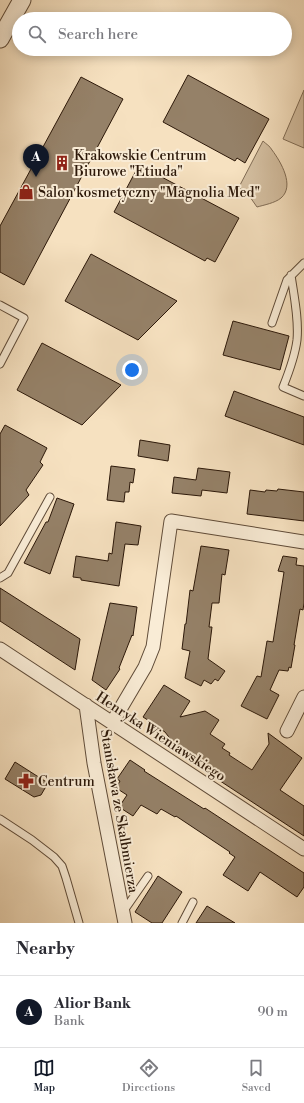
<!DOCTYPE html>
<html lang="en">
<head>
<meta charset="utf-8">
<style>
  body { margin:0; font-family:"Libre Bodoni",serif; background:#f7f7f7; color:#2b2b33 }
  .you { position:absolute; left:132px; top:370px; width:14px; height:14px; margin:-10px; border:3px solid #fff; border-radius:50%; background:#1a73e8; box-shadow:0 0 0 6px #1a73e833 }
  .badge { display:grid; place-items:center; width:26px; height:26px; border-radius:50%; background:#111827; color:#fff; font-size:13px; font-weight:700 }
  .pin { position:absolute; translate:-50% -33px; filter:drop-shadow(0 1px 2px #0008) }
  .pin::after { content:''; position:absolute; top:21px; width:14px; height:12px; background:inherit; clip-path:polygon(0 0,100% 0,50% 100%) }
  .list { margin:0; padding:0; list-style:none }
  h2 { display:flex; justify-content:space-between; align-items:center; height:52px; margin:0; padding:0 16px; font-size:17px }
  h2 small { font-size:13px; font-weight:400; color:#7c7c81 }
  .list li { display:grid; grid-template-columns:26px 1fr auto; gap:12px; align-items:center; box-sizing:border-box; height:72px; padding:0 16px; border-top:1px solid #e1e1e2 }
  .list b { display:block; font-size:15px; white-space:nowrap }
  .list p { margin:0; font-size:13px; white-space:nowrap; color:#7c7c81 }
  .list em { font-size:13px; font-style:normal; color:#7c7c81 }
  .icon { flex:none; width:22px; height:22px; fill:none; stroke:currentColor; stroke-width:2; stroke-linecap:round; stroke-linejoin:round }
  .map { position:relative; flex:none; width:304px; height:923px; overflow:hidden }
  .search { position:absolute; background:#fff; box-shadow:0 2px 10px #0003; left:12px; right:12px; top:12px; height:44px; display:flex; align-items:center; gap:10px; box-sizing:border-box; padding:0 14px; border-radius:22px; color:#7c7c81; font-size:15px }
  .sheet { height:124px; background:#fff }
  nav { display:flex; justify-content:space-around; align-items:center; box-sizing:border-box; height:56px; border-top:1px solid #e1e1e2; background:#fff; font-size:11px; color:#7c7c81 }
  nav a { display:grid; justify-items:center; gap:2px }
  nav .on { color:#111827 }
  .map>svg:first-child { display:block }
  .green { fill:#d4bfa1; stroke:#806c55 }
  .building { fill:#958168; stroke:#2c1809 }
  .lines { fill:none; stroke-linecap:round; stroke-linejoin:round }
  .service-casing { stroke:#5e4a37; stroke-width:9 }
  .minor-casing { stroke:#5e4a37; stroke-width:15 }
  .tertiary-casing { stroke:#5e4a37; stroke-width:19 }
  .service { stroke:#f9ecd6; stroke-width:7 }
  .minor { stroke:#f9ecd6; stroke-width:13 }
  .tertiary { stroke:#f9ecd6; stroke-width:17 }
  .labels { text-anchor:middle; stroke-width:4; stroke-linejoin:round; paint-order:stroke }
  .poi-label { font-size:14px; fill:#2c1809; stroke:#f9ecd6; text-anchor:start }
  .street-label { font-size:14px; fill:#2c1809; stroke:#f9ecd6 }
</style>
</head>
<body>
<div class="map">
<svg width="304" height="923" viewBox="0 0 304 923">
  <rect width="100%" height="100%" fill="#f6e1c0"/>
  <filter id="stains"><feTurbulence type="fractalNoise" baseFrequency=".005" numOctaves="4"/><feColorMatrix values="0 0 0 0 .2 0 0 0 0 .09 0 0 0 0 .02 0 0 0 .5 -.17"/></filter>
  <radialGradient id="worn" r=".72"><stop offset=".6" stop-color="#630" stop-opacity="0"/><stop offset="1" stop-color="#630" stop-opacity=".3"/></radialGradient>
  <path class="green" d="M304,90V148L283,139Z
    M263,141C266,144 270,146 272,150C281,162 295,186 281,198C275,203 264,205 257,207L250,197L239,187Z"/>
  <path class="building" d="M188,75L269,119L245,163L237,158L235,161L163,122Z
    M81,77L123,99L24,285L0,272V226Z
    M139,165L239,218L215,262L207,258L205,261L114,212Z
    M91,254L177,301L138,340L65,301Z
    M233,321L289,336L280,370L223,355Z
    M42,343L121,385L82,425L17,390Z
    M234,391L304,417V445L225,416Z
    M5,425L47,448L40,462L43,465L26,490L29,495L0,526V434Z
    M140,440L170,445L168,461L138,456Z
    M111,466L135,469L133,483L130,482L129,492H125L124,502L107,500Z
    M198,468L230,472L227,493L202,490L201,496L172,493L174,477L196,480Z
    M278,489L304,492V521L247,514L250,490L265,492L266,490L277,491Z
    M57,498L74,504L50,574L24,563L46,522H48Z
    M116,522L141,526L138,545L125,544L119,586L81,580V578L73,577L76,556L108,561L109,553L112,554Z
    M201,546L229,550L225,575L222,574L219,603H212L209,627H212L208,659L225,671L218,681L215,679L211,684L204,680L201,686L185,678L190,651L182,649L185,624H186L190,590L193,591Z
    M283,556L297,558L296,565L304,566V603L303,610L300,609L294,645H295L291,668L289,667L288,671L279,670L270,690L279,695L267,719L241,706L257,676L261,677L267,641L273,642L284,572L278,571Z
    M0,588L80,639L75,670L0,621Z
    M110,603L137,607L133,636L132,635L119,668L120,669L106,690L92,680Z
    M164,685L190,701L180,717L205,711L219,720L210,734L225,744L222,748L230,753L229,755L252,770L269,744L268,733L302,758L280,790L304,806V836L176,752L178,749L165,732L153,724H154L143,717Z
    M130,760L145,770L144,771L204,809L205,808L304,873V887L297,897L260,872L248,891L223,875L235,857L229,853L230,852L176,816L175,817L161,809L157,814L141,805L133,816L119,807L127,795L116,788L120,781L117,779Z
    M15,762L48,783L41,795L34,797L5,779Z
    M158,876L182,892L162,923H152L135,912Z
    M207,906L235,923H196Z"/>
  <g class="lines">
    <defs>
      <path id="service" d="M291,275C294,296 299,319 297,340C295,356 289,372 283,387L304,396
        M0,305L24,318L0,364
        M272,323L287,280L304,263
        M0,578L8,573L50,497
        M0,819L32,840L54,857L62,866L66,878L79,923
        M123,912L148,876
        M182,923L193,902"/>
      <path id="minor" d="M0,649L304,849
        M86,705L94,763L125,923
        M112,723L145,667L153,647L171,521L304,542
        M287,731L304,697"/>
      <path id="tertiary" d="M0,39L22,0"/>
    </defs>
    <use href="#service" class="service-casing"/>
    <use href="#minor" class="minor-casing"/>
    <use href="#tertiary" class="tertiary-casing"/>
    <use href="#service" class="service"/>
    <use href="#minor" class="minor"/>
    <use href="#tertiary" class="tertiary"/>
  </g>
  <defs>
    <symbol id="building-bare" viewBox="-9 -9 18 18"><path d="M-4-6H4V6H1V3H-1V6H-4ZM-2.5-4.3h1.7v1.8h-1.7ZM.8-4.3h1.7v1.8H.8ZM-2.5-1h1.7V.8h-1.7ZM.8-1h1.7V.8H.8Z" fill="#8f2418" stroke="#f9ecd6" stroke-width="2.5" paint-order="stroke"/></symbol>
    <symbol id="shop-bare" viewBox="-9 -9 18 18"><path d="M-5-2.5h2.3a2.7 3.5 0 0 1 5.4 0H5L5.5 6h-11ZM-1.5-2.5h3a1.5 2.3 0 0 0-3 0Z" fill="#8f2418" stroke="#f9ecd6" stroke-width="2.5" paint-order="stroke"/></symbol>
    <symbol id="pharmacy-bare" viewBox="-9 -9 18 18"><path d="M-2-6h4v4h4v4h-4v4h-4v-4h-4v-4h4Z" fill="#8f2418" stroke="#f9ecd6" stroke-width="2.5" paint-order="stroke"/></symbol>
  </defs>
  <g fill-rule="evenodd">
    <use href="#building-bare" x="51" y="152" width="22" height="22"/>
    <use href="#shop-bare" x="15" y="181" width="22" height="22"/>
    <use href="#pharmacy-bare" x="15" y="770" width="22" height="22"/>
  </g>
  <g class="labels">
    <g class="poi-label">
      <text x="74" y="160">Krakowskie Centrum<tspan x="74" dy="16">Biurowe "Etiuda"</tspan></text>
      <text x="38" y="197">Salon kosmetyczny "Magnolia Med"</text>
      <text x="38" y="786">Centrum</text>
    </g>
    <g class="street-label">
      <text transform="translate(161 736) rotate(33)" y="5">Henryka Wieniawskiego</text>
      <text transform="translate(120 811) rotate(80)" y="5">Stanisława ze Skalbmierza</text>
    </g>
  </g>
  <rect width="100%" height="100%" filter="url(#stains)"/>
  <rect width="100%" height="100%" fill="url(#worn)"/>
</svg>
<div class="you"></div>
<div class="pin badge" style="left:36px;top:177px">A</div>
<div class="search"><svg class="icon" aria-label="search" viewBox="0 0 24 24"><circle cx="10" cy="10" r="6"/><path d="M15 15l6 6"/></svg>Search here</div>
</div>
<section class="sheet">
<h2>Nearby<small></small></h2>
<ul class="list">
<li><span class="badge">A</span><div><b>Alior Bank</b><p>Bank</p></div><em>90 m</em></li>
</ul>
</section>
<nav>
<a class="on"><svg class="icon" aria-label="map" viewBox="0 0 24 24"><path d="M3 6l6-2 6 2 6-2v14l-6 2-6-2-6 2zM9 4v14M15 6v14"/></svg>Map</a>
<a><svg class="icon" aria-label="directions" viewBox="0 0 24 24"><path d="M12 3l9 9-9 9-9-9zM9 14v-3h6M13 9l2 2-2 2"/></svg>Directions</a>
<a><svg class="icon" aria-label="saved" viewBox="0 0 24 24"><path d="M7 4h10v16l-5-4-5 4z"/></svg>Saved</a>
</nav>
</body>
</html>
